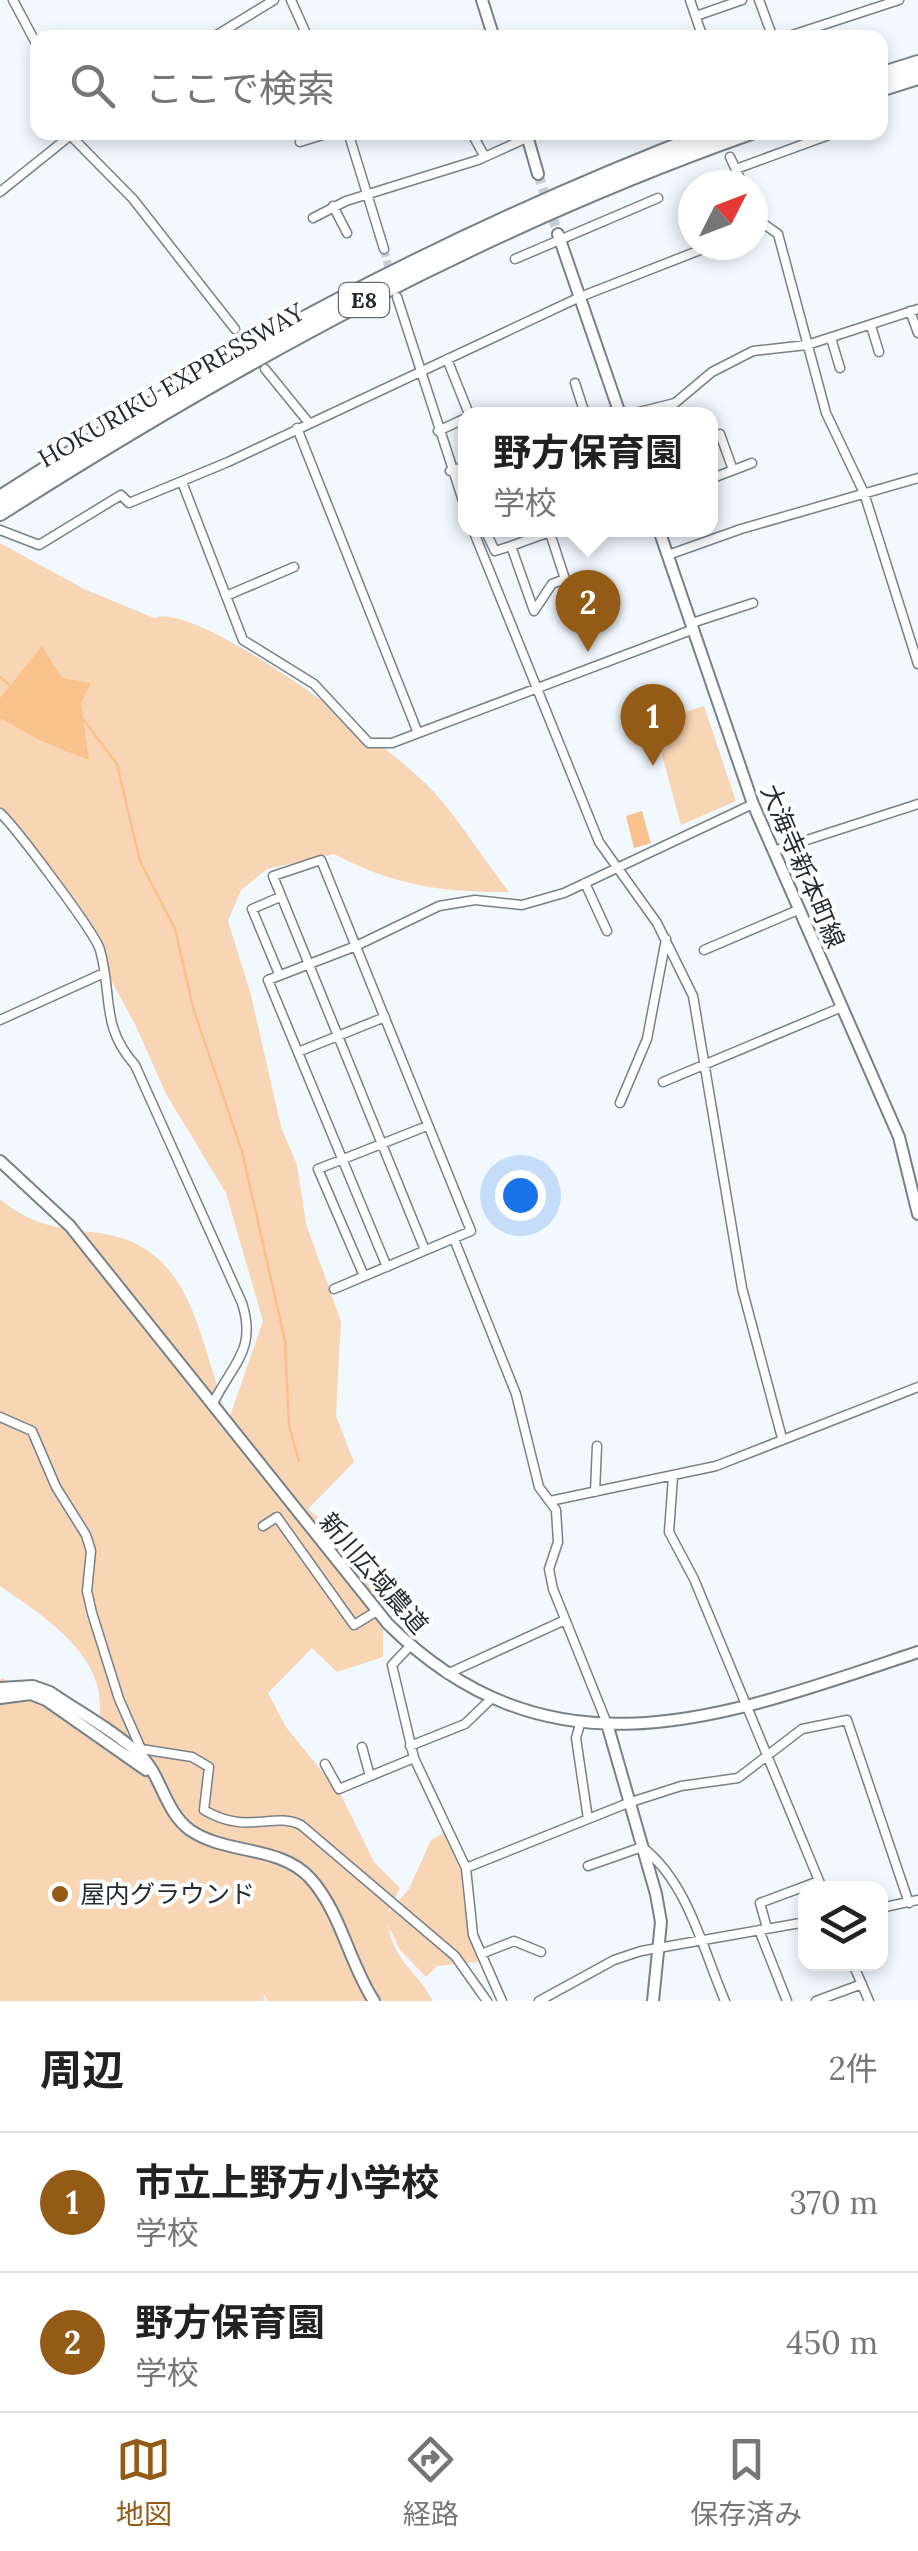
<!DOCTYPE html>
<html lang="ja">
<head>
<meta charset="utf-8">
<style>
  body { margin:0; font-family:Lora,"Noto Sans JP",serif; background:#f6f6f6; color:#222 }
  .controls { position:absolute; right:30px; bottom:30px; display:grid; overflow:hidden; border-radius:20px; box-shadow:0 5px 15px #0003 }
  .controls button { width:90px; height:90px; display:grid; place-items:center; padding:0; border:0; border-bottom:2px solid #e0e0e0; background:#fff; color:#222; font:50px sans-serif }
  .compass { position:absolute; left:678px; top:170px; width:90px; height:90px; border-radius:50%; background:#fff; box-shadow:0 5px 15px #0003; rotate:48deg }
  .you { position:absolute; left:520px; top:1195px; width:35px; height:35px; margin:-25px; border:8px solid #fff; border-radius:50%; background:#1a73e8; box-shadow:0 0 0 15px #1a73e833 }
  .badge { display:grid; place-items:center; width:65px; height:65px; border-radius:50%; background:#945b16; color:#fff; font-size:32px; font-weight:700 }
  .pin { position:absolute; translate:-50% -82px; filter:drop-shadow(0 2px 5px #0008) }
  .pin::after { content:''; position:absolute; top:52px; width:35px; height:30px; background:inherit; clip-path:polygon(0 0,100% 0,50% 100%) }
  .popup { position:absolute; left:458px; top:407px; width:260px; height:130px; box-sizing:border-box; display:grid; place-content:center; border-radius:20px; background:#fff; filter:drop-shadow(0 2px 8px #0005); font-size:32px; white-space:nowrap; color:#767676 }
  .popup b { font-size:38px; color:#222 }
  .popup::after { content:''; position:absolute; left:50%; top:100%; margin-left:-20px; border:20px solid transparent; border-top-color:#fff }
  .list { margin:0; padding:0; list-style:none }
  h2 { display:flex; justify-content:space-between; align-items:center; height:130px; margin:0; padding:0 40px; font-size:42px }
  h2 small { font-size:32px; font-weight:400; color:#767676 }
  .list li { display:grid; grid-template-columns:65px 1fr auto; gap:30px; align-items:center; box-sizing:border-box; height:140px; padding:0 40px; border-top:2px solid #e0e0e0 }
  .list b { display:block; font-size:38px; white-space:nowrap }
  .list p { margin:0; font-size:32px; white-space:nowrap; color:#767676 }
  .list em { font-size:32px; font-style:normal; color:#767676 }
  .icon { flex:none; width:55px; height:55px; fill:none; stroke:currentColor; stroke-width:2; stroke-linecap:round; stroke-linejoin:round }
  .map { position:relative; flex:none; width:918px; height:2001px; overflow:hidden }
  .search { position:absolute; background:#fff; box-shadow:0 5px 15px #0003; left:30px; right:30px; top:30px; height:110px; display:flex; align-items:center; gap:25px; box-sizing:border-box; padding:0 35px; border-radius:20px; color:#767676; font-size:38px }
  .sheet { height:410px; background:#fff }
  nav { display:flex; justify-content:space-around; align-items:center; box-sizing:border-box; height:140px; border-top:2px solid #e0e0e0; background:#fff; font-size:28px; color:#767676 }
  nav a { display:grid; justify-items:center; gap:5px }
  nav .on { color:#945b16 }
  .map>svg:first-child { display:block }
  .green { fill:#f8d5b5 }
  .water { fill:#f9c18b }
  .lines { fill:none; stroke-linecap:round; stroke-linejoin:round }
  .stream { stroke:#f9c18b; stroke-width:2.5 }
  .street-tunnel { stroke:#c8cfd5; stroke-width:8; stroke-dasharray:8 4; stroke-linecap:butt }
  .secondary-tunnel { stroke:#c8cfd5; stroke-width:10; stroke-dasharray:10 5; stroke-linecap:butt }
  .street-casing { stroke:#76818a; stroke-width:11 }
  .secondary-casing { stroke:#76818a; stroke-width:14 }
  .highway-casing { stroke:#76818a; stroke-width:18 }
  .street { stroke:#fff; stroke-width:8 }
  .secondary { stroke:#fff; stroke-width:10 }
  .highway { stroke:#fff; stroke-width:14 }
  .poi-dot { fill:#945b16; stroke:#fff; stroke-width:4 }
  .labels { text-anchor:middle; stroke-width:8; stroke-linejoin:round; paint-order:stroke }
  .shield { fill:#fff; stroke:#676b6d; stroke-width:2.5 }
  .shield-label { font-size:22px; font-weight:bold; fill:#262b2f }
  .street-label { font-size:25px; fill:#262b2f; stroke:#fff }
  .poi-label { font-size:25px; fill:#262b2f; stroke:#fff; text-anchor:start }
</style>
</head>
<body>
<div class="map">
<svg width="918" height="2001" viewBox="0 0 918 2001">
  <rect width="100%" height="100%" fill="#f1f8fe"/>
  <path class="green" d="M0,543L84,589L154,618C199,599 401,755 435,793C462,824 484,860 509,892C441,892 395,886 334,854L267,869L241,890L228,921L251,995L281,1127L297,1165L306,1224L341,1321L336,1416L354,1462L308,1509C369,1558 385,1577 383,1657L337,1672L312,1648L268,1693L286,1727L341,1795L374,1862L400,1888L387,1914L409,1889L431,1840L446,1832L461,1870L468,1927L478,1962L437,1966L426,1977L400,1950L388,1925C394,1962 416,1969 433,2001H268L263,1993L265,2001H0V1680L3,1678L100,1740C99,1723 102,1701 97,1685C85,1641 34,1610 0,1586V1199C32,1226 58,1228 99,1233C197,1246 198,1345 229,1419L263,1321L226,1193L166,1094L135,1024L59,885L0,816Z
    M704,706L736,801L681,825L653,722Z"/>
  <path class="water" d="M42,646L62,678L91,683L81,703L89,760L39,740L0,718V698Z
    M642,811L651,843L634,848L626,816Z"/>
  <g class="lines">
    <path class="stream" d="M0,677L11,686
      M82,718L117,764L140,861L175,929L194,1011L242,1151L285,1341L289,1426L299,1461"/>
    <path class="street-tunnel" d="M384,249L390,274
      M235,329L265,369"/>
    <path class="secondary-tunnel" d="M538,174L558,234"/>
    <defs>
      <path id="street" d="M13,0L38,47
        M291,0L308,38
        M690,0L703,38
        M759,0L773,38
        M696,16L742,0
        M212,38L274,0
        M783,38L899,0
        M348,132L384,249
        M471,132L485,157
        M71,136L133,199L235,329
        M300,142L332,132
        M730,157L743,185
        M736,169L837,132
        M0,192L71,135
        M333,206L347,233
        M753,206L761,222L778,234L826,413L864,493L918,664
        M313,218L346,201L478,160L540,132
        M515,259L658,198
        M397,297L466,510
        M910,311L918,333
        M871,326L879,352
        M831,338L840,368
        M447,359L469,414
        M265,369L309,423
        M575,383L585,414
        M602,414L619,410
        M631,414L675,403L712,372L753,351L807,345L918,309
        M297,428L418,733
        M438,431L466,418
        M720,434L733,470
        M450,471L466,466
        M710,479L752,463
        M182,482L243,640L314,684L369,743H392L694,629
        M0,530L39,545L121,495L129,503L228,462L580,297L713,245
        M473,530L599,842L657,923L693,996L742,1288L782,1438
        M485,530L495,551L511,546L534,611L552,584L565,579L549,530
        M511,546L555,530
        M668,555L741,529L918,478
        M226,596L294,567
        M692,623L753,603
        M0,813C14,825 96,934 100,950C113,996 100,1026 135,1065L242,1303C257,1350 233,1363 212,1405
        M773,851L918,804
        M585,883L607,931
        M704,950L798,910
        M279,974L252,909L280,897
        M0,1020L104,973
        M298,1052L385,1017
        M663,1082L842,1007
        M620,1103L647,1039L666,939
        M454,1239L516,1394L539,1487L556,1510L558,1542L549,1569L553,1589L608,1726
        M387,1267L268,980L356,946L439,906L475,900L522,905L564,893L753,804
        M364,1276L318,1169L427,1126
        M334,1289L471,1231L321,860L273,876L425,1250
        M0,1417L32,1431L56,1487L86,1535L91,1551L87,1591L92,1613L119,1699L142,1751
        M673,1477L669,1532L694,1579L822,1888
        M595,1492L597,1446
        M550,1501L716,1466L918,1387
        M263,1526L277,1517L354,1625L377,1611
        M410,1646L392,1665L414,1758L466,1868L473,1935L502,2001
        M447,1674L565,1620
        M580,1724L576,1738L588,1819
        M410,1746L465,1724L491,1699
        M362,1747L370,1776
        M141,1749L192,1757L209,1767L204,1810C248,1836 273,1811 301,1825L455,1956L487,2001
        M325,1764L339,1789L414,1758
        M588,1866L642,1847C688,1882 703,1950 725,2001
        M466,1868L628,1803L681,1786L738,1778L802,1729L847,1720L909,1903
        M880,1908L918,1900
        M767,1928L760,1903L819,1881
        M759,1930L787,2001
        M481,1954L514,1941L541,1952
        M853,1964L869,2001
        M539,2001L614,1960L641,1951L806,1922
        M816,2001L862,1984"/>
      <path id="secondary" d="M482,0L494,38
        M526,132L538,174
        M558,234L620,414
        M659,530L753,804L899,1137L918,1214
        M0,1161L70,1226L388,1624C553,1787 726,1716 918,1652
        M0,1688L33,1686L50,1692C79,1712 113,1730 139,1754C161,1773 164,1811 190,1830C226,1855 280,1845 310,1878C341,1912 349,1963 374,2001
        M0,1698L31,1694L46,1700L146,1770
        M608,1727L656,1894L661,1922L653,2001"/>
      <path id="highway" d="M880,75L918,63
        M880,89L918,77
        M0,498C226,352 461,228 713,132
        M0,513C237,362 485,226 751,132"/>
    </defs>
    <use href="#street" class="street-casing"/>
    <use href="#secondary" class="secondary-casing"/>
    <use href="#highway" class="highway-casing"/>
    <use href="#street" class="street"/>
    <use href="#secondary" class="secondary"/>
    <use href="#highway" class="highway"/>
  </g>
  <circle class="poi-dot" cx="60" cy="1894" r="10"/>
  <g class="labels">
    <rect class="shield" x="339" y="283" width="50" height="34" rx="8"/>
    <g class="shield-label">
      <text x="364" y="308">E8</text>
    </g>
    <g class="street-label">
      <text transform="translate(171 385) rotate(-30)" y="9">HOKURIKU EXPRESSWAY</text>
      <text transform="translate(803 866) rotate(67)" y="9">大海寺新本町線</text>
      <text transform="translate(374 1573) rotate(49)" y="9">新川広域農道</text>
    </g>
    <g class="poi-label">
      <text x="80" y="1903">屋内グラウンド</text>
    </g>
  </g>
</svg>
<div class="controls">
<button><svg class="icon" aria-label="layers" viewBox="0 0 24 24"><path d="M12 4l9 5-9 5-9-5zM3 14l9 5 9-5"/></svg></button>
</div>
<svg class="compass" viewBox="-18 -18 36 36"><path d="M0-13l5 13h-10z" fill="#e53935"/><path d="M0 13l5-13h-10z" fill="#767676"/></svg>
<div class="you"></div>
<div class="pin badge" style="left:653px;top:766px">1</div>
<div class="pin badge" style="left:588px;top:652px">2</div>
<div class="popup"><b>野方保育園</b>学校</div>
<div class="search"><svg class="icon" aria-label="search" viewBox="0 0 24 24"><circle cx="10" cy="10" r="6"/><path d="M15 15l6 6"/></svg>ここで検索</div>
</div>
<section class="sheet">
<h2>周辺<small>2件</small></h2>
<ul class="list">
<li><span class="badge">1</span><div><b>市立上野方小学校</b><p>学校</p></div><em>370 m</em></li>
<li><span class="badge">2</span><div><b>野方保育園</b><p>学校</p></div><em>450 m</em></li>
</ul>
</section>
<nav>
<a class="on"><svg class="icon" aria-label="map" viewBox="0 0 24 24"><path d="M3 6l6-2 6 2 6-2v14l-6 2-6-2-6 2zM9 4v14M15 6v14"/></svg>地図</a>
<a><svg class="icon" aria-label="directions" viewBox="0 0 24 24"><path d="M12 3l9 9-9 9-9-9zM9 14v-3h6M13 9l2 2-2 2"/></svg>経路</a>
<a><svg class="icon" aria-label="saved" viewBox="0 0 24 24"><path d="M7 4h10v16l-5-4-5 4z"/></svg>保存済み</a>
</nav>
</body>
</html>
